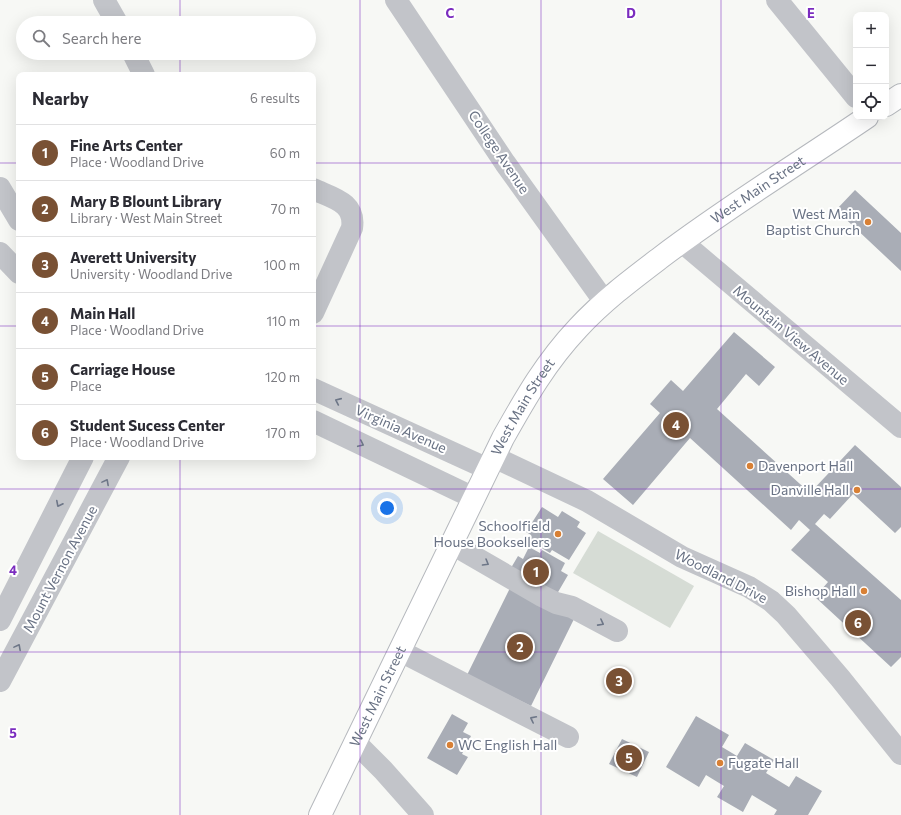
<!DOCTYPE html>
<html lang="en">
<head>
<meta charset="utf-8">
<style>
  body { margin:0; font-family:Commissioner,sans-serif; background:#f2f2f3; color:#2b2b33 }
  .controls { position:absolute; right:12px; top:12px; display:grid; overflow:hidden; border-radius:8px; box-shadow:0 4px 16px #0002 }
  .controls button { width:36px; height:36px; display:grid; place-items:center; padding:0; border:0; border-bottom:1px solid #e1e1e2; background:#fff; color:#2b2b33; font:20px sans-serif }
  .you { position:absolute; left:387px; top:508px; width:14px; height:14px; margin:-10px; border:3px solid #fff; border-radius:50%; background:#1a73e8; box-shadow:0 0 0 6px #1a73e833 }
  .badge { display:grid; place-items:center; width:26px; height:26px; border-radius:50%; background:#795134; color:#fff; font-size:13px; font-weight:700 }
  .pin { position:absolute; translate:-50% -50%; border:2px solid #fff; box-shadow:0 1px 4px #0006 }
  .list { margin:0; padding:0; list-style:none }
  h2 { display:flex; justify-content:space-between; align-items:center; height:52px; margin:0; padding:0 16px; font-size:17px }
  h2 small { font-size:13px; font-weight:400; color:#7c7c81 }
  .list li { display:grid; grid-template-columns:26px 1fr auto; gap:12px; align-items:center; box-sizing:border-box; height:56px; padding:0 16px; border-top:1px solid #e1e1e2 }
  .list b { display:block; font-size:15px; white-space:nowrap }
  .list p { margin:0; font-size:13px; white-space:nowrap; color:#7c7c81 }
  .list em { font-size:13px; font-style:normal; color:#7c7c81 }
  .icon { flex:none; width:22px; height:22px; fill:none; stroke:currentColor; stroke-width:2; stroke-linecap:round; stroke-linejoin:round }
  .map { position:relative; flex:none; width:901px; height:815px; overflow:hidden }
  .search { position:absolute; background:#fff; box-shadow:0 4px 16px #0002; left:16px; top:16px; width:300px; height:44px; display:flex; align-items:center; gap:10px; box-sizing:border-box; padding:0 14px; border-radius:22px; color:#7c7c81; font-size:15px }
  .panel { position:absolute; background:#fff; box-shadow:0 4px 16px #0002; left:16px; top:72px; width:300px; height:388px; border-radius:8px }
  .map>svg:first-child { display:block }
  .green { fill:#d6dcd5 }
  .building { fill:#a9adb6 }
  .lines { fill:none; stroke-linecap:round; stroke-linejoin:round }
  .major-casing { stroke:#b5b8bd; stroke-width:24 }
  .minor { stroke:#c2c4c9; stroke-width:22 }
  .major { stroke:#fff; stroke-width:22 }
  .oneway { stroke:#6d7687 }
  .grid { fill:none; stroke:#7b2cbf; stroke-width:1; stroke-opacity:0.55 }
  .poi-dot { fill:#d88035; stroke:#fff; stroke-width:1.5 }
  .labels { text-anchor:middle; stroke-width:4; stroke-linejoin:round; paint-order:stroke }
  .street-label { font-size:14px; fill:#697284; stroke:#fff }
  .poi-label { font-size:14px; fill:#697284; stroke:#fff; text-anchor:end }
  .grid-label { font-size:13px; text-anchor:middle; font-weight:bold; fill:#7b2cbf; stroke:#fff; stroke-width:4; stroke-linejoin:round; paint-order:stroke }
</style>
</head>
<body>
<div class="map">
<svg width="901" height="815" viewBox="0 0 901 815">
  <rect width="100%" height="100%" fill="#f7f8f5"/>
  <path class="green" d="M598,531L694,586L670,628L573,573Z"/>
  <path class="building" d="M855,190L901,233V271L836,210Z
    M734,332L775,367L759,386L746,374L717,409L810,493L855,445L901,487V527L895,533L853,494L830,519L824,514L815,524L901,600V657L891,667L815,597L828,582L791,550L810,530L799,520L791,530L690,438L633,505L603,479L660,413L650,404L671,380L683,391Z
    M542,507L558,517L562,511L580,522L577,527L586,533L569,560L552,550L550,553L528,540L531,535L526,532Z
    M529,547L540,553L542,550L565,563L561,571L568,575L554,599L508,573L518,556L523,559Z
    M510,588L574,619L531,706L467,675Z
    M452,714L468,723L463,732L471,736L462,754L468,757L457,775L427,758Z
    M696,716L729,735L722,747L737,756L745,743L774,760L766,773L789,787L796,776L822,791L808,815H774L777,810L752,795L743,812L717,797L724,786L706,775L699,787L666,767Z
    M622,739L649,752L637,777L609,764Z"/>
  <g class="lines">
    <defs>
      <g id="major">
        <path d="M886,105L901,95"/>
        <path id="s1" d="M320,815L503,438C526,397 546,362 578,328C603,301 631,280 660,258C727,207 798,164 867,117"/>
      </g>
    </defs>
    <use href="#major" class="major-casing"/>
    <path class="minor" d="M104,0L117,23
      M396,0L505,163L604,301
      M777,0L856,97
      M133,53L144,75
      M0,188L19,220
      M313,189C332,198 356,202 352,228L313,313
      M682,242L901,427
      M0,253L19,273
      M313,389L488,469
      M313,421L474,498
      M494,457L587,501L682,557L749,587L771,601L786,615L840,678L901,754
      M452,544L542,596L556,603L572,607L617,631
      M0,620L83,457
      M400,651L568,737
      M0,681L119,457
      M355,742L383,770L423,815"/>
    <use href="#major" class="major"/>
  </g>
  <defs><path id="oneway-chevron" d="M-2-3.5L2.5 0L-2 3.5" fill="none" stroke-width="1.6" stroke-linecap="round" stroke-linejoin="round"/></defs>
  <g class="oneway">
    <use href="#oneway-chevron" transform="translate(338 401) rotate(-156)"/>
    <use href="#oneway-chevron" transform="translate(361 444) rotate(25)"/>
    <use href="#oneway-chevron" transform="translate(106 482) rotate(-62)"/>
    <use href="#oneway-chevron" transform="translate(59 504) rotate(117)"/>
    <use href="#oneway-chevron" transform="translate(486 563) rotate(30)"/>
    <use href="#oneway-chevron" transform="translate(601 623) rotate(28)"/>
    <use href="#oneway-chevron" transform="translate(18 647) rotate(-62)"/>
    <use href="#oneway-chevron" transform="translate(533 719) rotate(-153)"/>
  </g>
  <path class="grid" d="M180,0V23M360,0V815M541,0V815M721,0V815M180,53V75M0,163H19M313,163H901M0,326H19M313,326H901M180,457V815M0,489H901M0,652H901"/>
  <g class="poi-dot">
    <circle cx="868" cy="222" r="4"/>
    <circle cx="750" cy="466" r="4"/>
    <circle cx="857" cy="490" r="4"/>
    <circle cx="558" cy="534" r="4"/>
    <circle cx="864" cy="591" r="4"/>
    <circle cx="450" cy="745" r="4"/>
    <circle cx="720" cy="763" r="4"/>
  </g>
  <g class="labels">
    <g class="street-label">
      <text transform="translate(499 152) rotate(56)" y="5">College Avenue</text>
      <text dy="5" stroke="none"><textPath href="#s1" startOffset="780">West Main Street</textPath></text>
      <text transform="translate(791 335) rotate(40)" y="5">Mountain View Avenue</text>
      <text dy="5" stroke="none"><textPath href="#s1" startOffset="456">West Main Street</textPath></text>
      <text transform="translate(401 429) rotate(24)" y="5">Virginia Avenue</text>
      <text transform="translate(60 569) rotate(-62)" y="5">Mount Vernon Avenue</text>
      <text transform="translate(721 576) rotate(27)" y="5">Woodland Drive</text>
      <text dy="5" stroke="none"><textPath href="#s1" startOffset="132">West Main Street</textPath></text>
    </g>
    <g class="poi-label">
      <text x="860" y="219">West Main<tspan x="860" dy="16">Baptist Church</tspan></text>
      <text x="758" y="471" text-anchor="start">Davenport Hall</text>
      <text x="849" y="495">Danville Hall</text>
      <text x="550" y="531">Schoolfield<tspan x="550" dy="16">House Booksellers</tspan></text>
      <text x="856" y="596">Bishop Hall</text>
      <text x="458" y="750" text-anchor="start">WC English Hall</text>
      <text x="728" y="768" text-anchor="start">Fugate Hall</text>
    </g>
  </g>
  <g class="grid-label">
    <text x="450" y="18">C</text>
    <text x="631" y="18">D</text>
    <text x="811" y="18">E</text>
    <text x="13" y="575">4</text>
    <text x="13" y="738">5</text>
  </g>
</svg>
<div class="controls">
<button>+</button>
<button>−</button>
<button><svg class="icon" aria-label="locate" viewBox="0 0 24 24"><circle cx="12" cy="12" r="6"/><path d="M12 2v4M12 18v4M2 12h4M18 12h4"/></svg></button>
</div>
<div class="you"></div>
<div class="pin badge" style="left:536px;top:572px">1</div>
<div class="pin badge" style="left:520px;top:647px">2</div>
<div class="pin badge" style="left:619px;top:681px">3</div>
<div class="pin badge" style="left:676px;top:425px">4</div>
<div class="pin badge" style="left:629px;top:758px">5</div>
<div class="pin badge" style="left:858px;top:623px">6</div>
<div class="search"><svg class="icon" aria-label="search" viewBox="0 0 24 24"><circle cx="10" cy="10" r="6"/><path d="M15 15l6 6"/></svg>Search here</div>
<section class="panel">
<h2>Nearby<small>6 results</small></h2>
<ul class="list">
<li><span class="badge">1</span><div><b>Fine Arts Center</b><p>Place · Woodland Drive</p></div><em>60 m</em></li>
<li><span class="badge">2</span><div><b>Mary B Blount Library</b><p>Library · West Main Street</p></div><em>70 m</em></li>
<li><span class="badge">3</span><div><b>Averett University</b><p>University · Woodland Drive</p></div><em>100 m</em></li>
<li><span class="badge">4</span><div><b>Main Hall</b><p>Place · Woodland Drive</p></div><em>110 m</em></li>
<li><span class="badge">5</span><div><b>Carriage House</b><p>Place</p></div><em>120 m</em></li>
<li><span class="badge">6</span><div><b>Student Sucess Center</b><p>Place · Woodland Drive</p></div><em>170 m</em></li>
</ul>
</section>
</div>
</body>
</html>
